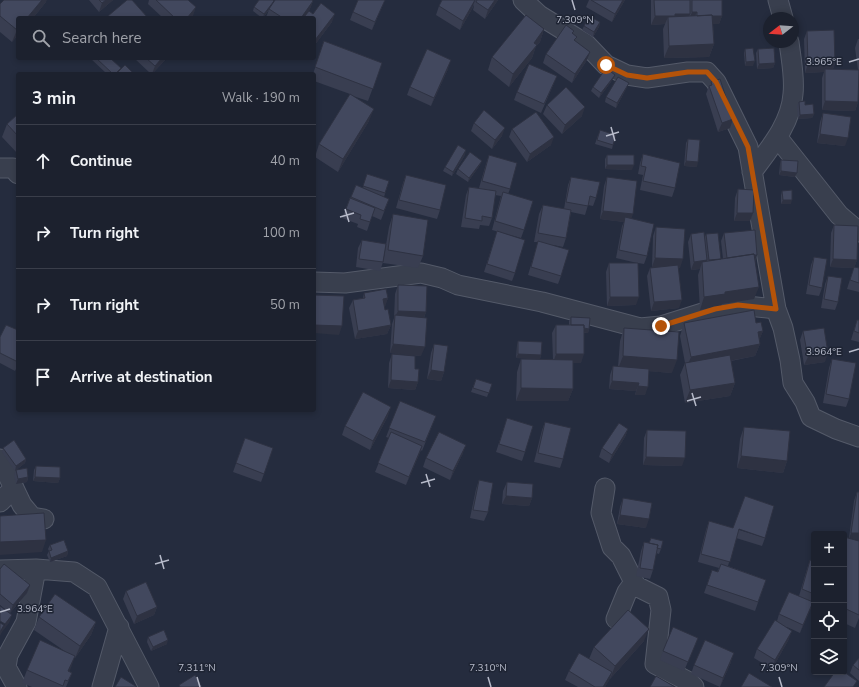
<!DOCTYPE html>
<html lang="en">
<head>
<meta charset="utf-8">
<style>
  body { margin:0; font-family:"Nunito Sans",sans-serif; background:#252936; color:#f1f3f6 }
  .controls { position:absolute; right:12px; bottom:12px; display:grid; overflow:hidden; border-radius:4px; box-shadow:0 2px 6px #0003 }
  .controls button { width:36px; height:36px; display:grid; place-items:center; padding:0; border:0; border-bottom:1px solid #3a3e4a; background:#1c212e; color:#f1f3f6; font:20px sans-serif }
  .compass { position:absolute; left:763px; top:12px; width:36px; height:36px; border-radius:50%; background:#1c212e; box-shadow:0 2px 6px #0003; rotate:253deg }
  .stop { position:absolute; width:12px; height:12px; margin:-9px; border:3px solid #b45309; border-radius:50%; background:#fff }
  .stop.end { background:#b45309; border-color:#fff; box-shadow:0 1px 4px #0008 }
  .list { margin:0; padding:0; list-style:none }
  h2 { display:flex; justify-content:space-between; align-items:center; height:52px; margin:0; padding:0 16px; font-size:17px }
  h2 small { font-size:13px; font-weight:400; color:#a0a3aa }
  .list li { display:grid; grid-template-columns:26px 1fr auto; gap:12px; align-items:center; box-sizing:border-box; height:72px; padding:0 16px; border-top:1px solid #3a3e4a }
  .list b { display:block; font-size:15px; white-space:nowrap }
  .list em { font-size:13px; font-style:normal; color:#a0a3aa }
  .icon { flex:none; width:22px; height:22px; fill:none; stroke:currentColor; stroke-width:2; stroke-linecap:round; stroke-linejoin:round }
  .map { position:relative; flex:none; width:859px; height:687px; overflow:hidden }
  .search { position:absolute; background:#1c212e; box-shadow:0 2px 6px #0003; left:16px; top:16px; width:300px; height:44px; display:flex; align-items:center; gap:10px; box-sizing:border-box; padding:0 14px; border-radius:4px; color:#a0a3aa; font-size:15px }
  .panel { position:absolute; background:#1c212e; box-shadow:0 2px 6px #0003; left:16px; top:72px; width:300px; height:340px; border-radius:4px }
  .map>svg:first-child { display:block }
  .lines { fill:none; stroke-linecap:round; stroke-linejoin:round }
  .minor-casing { stroke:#545a69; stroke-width:21 }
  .minor { stroke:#393f4e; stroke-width:19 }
  .wall { fill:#393e51 }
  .shaded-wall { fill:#2e3242 }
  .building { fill:#42485e; stroke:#2e3242 }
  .route { stroke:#b45309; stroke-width:5 }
  .ticks { fill:none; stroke:#b6bac9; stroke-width:1.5 }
  .ticks-label { font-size:10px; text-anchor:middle; fill:#b6bac9; stroke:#1e2433; stroke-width:3; stroke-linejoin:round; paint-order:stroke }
</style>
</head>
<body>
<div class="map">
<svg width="859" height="687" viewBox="0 0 859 687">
  <rect width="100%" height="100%" fill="#252c3e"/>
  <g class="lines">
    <defs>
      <path id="minor" d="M523,0L539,15L586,44L606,65L627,75L647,78L688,72H707L716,82L748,147L776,309L783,328L790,360L793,383L805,402L811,417L836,429L859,437
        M778,0L783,18
        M778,138L839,215L859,232
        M0,168H13L18,174
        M752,172C769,149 791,124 793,94C795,77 791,59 789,42
        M314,282L345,283L421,273L442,278L458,285L542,302L640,328L661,326L715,309L738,305L776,309
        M0,459L22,505L32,517L44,519
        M605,488L601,513L612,547L621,556L636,586L658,597L661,610L655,664L689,682L694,687
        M0,502L14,488
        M0,570L36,569L74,572L97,587L149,687
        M616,619L627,592L632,585L636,586
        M17,687L6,667L8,655L26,622L36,569
        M102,687L119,627"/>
    </defs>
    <use href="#minor" class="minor-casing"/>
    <use href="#minor" class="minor"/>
  </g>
  <path class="wall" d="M89,0H113L99,12Z
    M149,0H188L193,16L191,18H163L148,4Z
    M385,0L372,30L350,20L353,12Z
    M442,0H498L485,19L473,10L474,6V5L472,9L460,30L436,15L439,6Z
    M589,0H625L612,22L586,7Z
    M651,0H722V16L719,24H713L714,44L709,57L664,58L663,29L665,24L651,25Z
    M313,1L309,11L313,14L332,22L314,46V18H267L266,17L269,10L263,18H262L253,11L254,7L273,3Z
    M46,2L33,18H18V35L12,42L0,32V4Z
    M600,22L599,27L593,37L582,30L584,26Z
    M544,29L540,42L536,46L532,58L509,87L488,70L492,57Z
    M807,31L835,63L833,69L858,70L855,48L858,39H859V74L858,102L855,111L822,110V78L824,72L805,73L804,39Z
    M573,34L575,41L587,60L572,83L543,63L546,54Z
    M324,41L382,63L368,101L353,96L369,121L338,172L315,157L319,144L350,94L314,81V74H313Z
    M745,49L753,66H745L744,53Z
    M758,49L775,63L773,68L757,69L756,53Z
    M90,58H112L111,59L120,70L134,74H107Z
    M134,58H167L152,74H151Z
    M448,69L431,106L407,95L410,87Z
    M557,76L541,113L514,100L517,92Z
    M613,79L599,98L591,91L593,87Z
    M711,82L730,128L718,132L706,94L709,86H710Z
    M627,87L616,108L605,102L606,97Z
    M799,102L805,105L814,114L812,118L798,119L797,106Z
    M547,105L582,116L562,134L543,114Z
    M823,113L845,146L817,143L820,122Z
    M18,114V154L2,137L7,124Z
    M474,123L502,136L492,149L471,131Z
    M512,129L551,145L527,162L509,137Z
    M598,135L613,145L612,149L595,144Z
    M688,139L697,167L684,166L686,143Z
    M643,154L675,188L672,197L640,190L643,175L638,174L640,163Z
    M465,155L452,176L443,171L445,167Z
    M489,155L510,189L508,194L524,230L521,238L492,230L501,196L495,195L492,218L489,226L480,225L479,229L461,227L466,195L469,187L479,188L486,164Z
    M607,155L632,170L605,169V159Z
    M781,160L795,177L779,175L780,164Z
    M480,165L468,182L456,174L458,169Z
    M367,174L389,181L384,197L389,199L381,220L372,216L367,231L357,227L358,224L342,218L350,198V199L356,185L363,188Z
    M406,175L440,210L437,219L396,208L403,183Z
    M571,177L596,198L593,206L588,205L585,215L571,212L566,238L563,247L553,245L561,276L558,284L528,275L538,242H534L539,214L543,205L564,209L568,185Z
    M607,177L631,219L647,256L644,264L638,263L636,305L607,306L606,272L609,263H637L616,258L622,226L624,222L600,219L604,186Z
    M738,189L753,213L750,221H734L735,198Z
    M782,191L791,204H781V195Z
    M393,214L423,256L418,268L383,263L389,227Z
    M834,225L857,260L854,268L830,267L831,233Z
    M656,227L680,268H678L679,308L651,311L647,276L650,268L658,267H652L653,236Z
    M497,231L515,273L512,281L484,272Z
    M724,233L757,255L755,262L754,299L722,304L721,306L700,310L698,275L700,269L691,270L688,242L691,234L704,239L706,234L721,259H723L721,241Z
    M362,240L383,262L380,271L356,267L358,248Z
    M814,257L822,288L819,296L806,294L811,265Z
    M854,267L859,268V292L847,289Z
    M828,276L838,302L835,310L821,308L825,284Z
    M398,285L426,312L424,318L421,356L390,353L392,324L394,318L395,294Z
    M364,293L388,298L384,307L391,325L387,334L355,339L349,308L353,300L363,298Z
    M571,317L589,329L588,333H584L581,363H573V389L568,401H516L517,372L521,359L553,360L552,333L556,325H569V321Z
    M857,320H859V342L851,340Z
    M684,323H756L763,331L759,340L760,344L755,356L731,361L735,383L730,396L685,403L680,375L685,363L680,336Z
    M624,328L672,373L649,371L645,395H635L636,391L609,389L610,375L613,366L618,367L620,341Z
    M18,330V365L15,371L0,363V337Z
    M803,331L825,362L804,365L800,340Z
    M518,341L541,355L540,359L516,358L517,345Z
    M434,344L444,372L441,381L427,379L431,353Z
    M392,354L415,369L418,382L415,390L388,388L389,363Z
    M832,359L849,399L846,407L823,403L829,368Z
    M476,379L492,384L487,397L471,392Z
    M400,401L436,416L422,451L421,450L406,485L375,472L389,438L386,437Z
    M388,416L370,450L342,435L345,426Z
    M507,418L525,452L522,461L496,452Z
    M545,422L563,459L560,468L534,462L542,430Z
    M744,427L787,461L783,473L737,468L740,439Z
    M628,429L625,437L609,463L599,457L602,448Z
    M647,430L682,466L643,465L644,438Z
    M245,438L264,474L261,482L233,472Z
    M3,448L26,459L25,463L15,471L2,452Z
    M463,453L450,480L423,467L426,458Z
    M36,466L60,478L58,483L33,481L34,470Z
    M16,470L28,477L27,482L16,484L14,475Z
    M479,480L488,512L484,521L470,518L476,489Z
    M507,482L532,498L529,506L502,504L503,491Z
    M857,492H859V618L855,628L844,623V537L849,538L854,501Z
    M623,498L646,528L617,524L620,507Z
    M709,521L733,528L765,538L762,546L736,538L728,566L766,580L755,611L704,593L712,570L717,572L719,568L698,562L706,530Z
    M651,538L661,549L659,554L656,553L653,570L650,579L636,576L641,551L644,542L649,543Z
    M50,545L68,551L67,556L50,562L47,555L49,551L48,549Z
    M810,560L814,562V604H812L800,633L787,627L789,639L772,669L754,658L757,649L777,621L779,614L799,596L807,569Z
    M0,569L30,585L27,593L10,613L0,605Z
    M126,591L157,607L154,615L134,624L123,599Z
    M39,617L96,622L91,635L75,658H74L69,671L72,673L66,687H32L22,683L27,670L66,652L34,630Z
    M148,637L167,644L151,651L147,642Z
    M698,638L684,671L660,660L663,651Z
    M644,641L610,679V678L605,687H578L565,680L569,671L589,659L594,647Z
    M859,658V681L850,673L853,665Z
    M731,662L720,687L691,674L694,665Z"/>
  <path class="shaded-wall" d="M42,0H47L46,2L33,18H27Z
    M106,0H113L99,12L102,3Z
    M385,0L383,5L372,30L375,22Z
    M475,0L472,9L460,30L463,21Z
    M495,0H498L485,19L488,10Z
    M623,0H625L612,22L615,14Z
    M274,1L272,5L263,18L264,14Z
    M313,1L310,9L305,17H304V18H301Z
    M196,7L193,16L191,18H187Z
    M692,12H697L693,20H689Z
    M335,14L332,22L314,46V44L315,40Z
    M675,14H690L687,22L668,17L665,24L651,25L655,16Z
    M696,16H722L719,24L693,25Z
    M600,22L599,27L593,37L594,32Z
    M18,28V35L12,42L17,30Z
    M544,29L540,42L536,46L532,58L509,87L513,74L534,43Z
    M714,44L709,57L664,58L669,46Z
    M590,52L587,60L572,83L575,74Z
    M162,58H167L152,74L155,66Z
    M451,60L448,69L431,106L434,98Z
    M755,61L753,66H745L746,62Z
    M775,63L773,68L757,69L759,64Z
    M835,63L832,72L825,69L824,72L805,73L808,64Z
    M615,75L613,79L599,98L601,93Z
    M629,83L627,87L616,108L617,103Z
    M825,101L858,102L855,111L822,110Z
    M585,107L582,116L562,134L565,125Z
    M374,109L369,121L338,172L343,159Z
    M814,114L812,118L798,119L800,115Z
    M733,119L730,128L718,132L722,123Z
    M505,128L502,136L492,149L495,140Z
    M820,134L848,138L845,146L817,143Z
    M554,137L551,145L527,162L530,154Z
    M466,150L465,155L452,176L453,172Z
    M482,161L480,165L468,182L469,178Z
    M686,161L698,162L697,167L684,166Z
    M607,165H634L632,170L605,169Z
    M781,171L797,173L795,177L779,175Z
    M783,200H792L791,204H781Z
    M603,211L633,214L630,223L625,217L624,222L600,219Z
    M737,213H753L750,221H734Z
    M757,255L754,263L724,266L727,258Z
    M655,258L683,259L680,268L652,267Z
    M721,259L718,267L706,268L709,260Z
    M833,259L857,260L854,268L830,267Z
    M707,260L703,269L702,262L700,269L691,270L694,262Z
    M759,287L754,299L722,304L721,306L700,310L704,297L725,292Z
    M610,297H639L636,305L607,306Z
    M388,298L385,307L380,308L383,299Z
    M682,300L679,308L651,311L654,302Z
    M398,311L426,312L423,320L395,317Z
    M314,325L342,326L339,335L314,333Z
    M391,325L387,334L355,339L358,331Z
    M570,327L589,329L588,333L569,331Z
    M763,331L758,343V332Z
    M393,344L425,347L421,356L390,353Z
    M760,344L755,356L686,369L691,357Z
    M828,353L825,362L804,365L808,357Z
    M518,354L541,355L540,359L516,358Z
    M556,354H584L581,363H553Z
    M623,356L677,360L672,373L618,369Z
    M431,370L444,372L441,381L427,379Z
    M391,380L418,382L415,390L388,388Z
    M612,381L639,383L636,391L609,389Z
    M735,383L730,396L685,403L690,390Z
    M638,386L648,387L645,395H635Z
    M521,388L573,389L568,401H516Z
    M391,407L388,416L370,450L373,441Z
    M628,429L625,437L609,463L612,455Z
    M466,445L463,453L450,480L453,471Z
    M422,446L419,455L406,485L409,477Z
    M741,456L787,461L783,473L737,468Z
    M646,457L685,458L682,466L643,465Z
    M26,459L25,463L15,471L16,466Z
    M28,477L27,482L16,484L18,479Z
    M35,477L60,478L58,483L33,481Z
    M506,496L532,498L529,506L502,504Z
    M620,515L649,519L646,528L617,524Z
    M851,533H859V541L848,542Z
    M46,540L42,552L0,555V542Z
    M68,551L67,556L50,562L51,558Z
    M30,585L27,593L10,613L13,605Z
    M813,602L810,611L800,633L803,625Z
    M157,607L154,615L134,624L137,616Z
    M12,615L9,623L2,632L0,636V632L5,624Z
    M96,622L91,635L75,658L80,646Z
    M649,629L644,641L610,679L615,666Z
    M792,631L789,639L772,669L775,660Z
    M168,640L167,644L151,651L153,647Z
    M734,653L731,662L720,687L723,678Z
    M75,656L71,668L62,687L68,671Z
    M612,672L609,681L605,687H603Z"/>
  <path class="building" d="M4,0H42L27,18H18V28L17,30L0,16V4Z
    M99,0H106L102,3Z
    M127,0H132L148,18H110L108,16Z
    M156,0H188L196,7L187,18H175Z
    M259,0H273L274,1L264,14L254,7Z
    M275,0H312L313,1L301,18H283L269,9Z
    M358,0H385L375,22L353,12Z
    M442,0H475L463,21L439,6Z
    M477,0H495L488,10L476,2Z
    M591,0H623L615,14Z
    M654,0H690V14H675V16H655Z
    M692,0H722V16H713L712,15L697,16V12H692Z
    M321,3L335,14L315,40L314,39V18H306L304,17L309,11L313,14Z
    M526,15L544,29L534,43L537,45L513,74L492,57Z
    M712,15L714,44L669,46L668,17Z
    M589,16L600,22L594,32L584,26Z
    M566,25L574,31L572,33L577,37L574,40L590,52L575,74L546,54Z
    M834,30L835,63L808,64L807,31Z
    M324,41L382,63L373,89L315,67Z
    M753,48L755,61L746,62L745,49Z
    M774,48L775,63L759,64L758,49Z
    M427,49L451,60L434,98L410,87Z
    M96,58H110L121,68L115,74H113Z
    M146,58H162L155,66Z
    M529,64L557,76L544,104L517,92Z
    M125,65L134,74H116Z
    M606,68L615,75L601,93L593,87Z
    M825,69L859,70L858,102L825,101Z
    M618,77L629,83L617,103L606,97Z
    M720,79L733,119L722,123L709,86L712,85L711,82Z
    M566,87L585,107L565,125L547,105Z
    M350,94L374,109L343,159L319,144Z
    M805,101V105L813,104L814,114L800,115L799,102Z
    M484,110L505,128L495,140L474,123Z
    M536,112L554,137L530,154L512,129Z
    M823,113L851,117L848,138L820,134Z
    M18,114V136L7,124Z
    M600,130L616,135L613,145L597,140Z
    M688,139L700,140L698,162L686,161Z
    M458,145L466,150L453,172L445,167Z
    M470,152L482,161L469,178L458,169Z
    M643,154L680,163L675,188L643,181L646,167L641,166Z
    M489,155L517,163L510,189L482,181Z
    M607,155H634V165H607Z
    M781,160L798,161L797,173L781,171Z
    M367,174L389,181L385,193L363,186Z
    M406,175L446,185L440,210L399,200Z
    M571,177L600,182L596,198L590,196L588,206L566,202Z
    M607,177L637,181L633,214L603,211Z
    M356,185L389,199L384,211L351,197Z
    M469,187L496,191L492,218L482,216V221L465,218Z
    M738,189L754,190L753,213H737Z
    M792,190V200H783L782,191Z
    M503,192L533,201L524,230L495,221Z
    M350,198L375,208L370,222L360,219L361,215L346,209Z
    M543,205L571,210L566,238L538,233Z
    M393,214L428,220L423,256L388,250Z
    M625,217L654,224L647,256L619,250Z
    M834,225L858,226L857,260L833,259Z
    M656,227L685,229L683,259L655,258Z
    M755,230L757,255H754V254L727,258L724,233Z
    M497,231L525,240L515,273L487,264Z
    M704,232L707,260L694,262L691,234Z
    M718,233L721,259L709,260L706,234Z
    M362,240L386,244L383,262L359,259Z
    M538,241L569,250L561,276L531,267Z
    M754,254L759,287L725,292V294L704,297L702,262Z
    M814,257L827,259L822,288L809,285Z
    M609,263H638L639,297H610Z
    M678,265L682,300L654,302L650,268Z
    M854,267L859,268V283L850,280Z
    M828,276L842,278L838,302L824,299Z
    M398,285L427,286L426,312L398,311Z
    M386,289L388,298L383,299L385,310L388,309L391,325L358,331L353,300L365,298L364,293Z
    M314,295L344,296L342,326L314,325Z
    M754,310L756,323L761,322L763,331L758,332L760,344L691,357L684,323Z
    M395,315L427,318L425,347L393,344Z
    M571,317L590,318L589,329L584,328V325H571Z
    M857,320H859V333L854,331Z
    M6,325L18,330V362L0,353V337Z
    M556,325H584V354H556Z
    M624,328L679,332L677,360L623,356Z
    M824,328L828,353L808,357L803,331Z
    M518,341L542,342L541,355L518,354Z
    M434,344L448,346L444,372L431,370Z
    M392,354L415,356V369H419L418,382L391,380Z
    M730,355L735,383L690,390L685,363Z
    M521,359L573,360V389L521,388Z
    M832,359L856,363L849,399L826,394Z
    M613,366L649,369L648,387L638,386L639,383L612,381Z
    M476,379L492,384L489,393L473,388Z
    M363,392L391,407L373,441L345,426Z
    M400,401L436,416L425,442L389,428Z
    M507,418L533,426L525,452L499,444Z
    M545,422L571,428L563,459L538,453Z
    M619,423L628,429L612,455L602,448Z
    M744,427L790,431L787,461L741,456Z
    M647,430L686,431L685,458L646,457Z
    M391,432L422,446L409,477L378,463Z
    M439,432L466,445L453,471L426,458Z
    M245,438L273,448L264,474L236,463Z
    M14,440L26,459L16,466L3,448Z
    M36,466L60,467V478L35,477Z
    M27,468L28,477L18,479L16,470Z
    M479,480L493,483L488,512L473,510Z
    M507,482L533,484L532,498L506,496Z
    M857,492H859V533H851Z
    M745,496L774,506L765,538L739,529L730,562L701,554L709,521L733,528Z
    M623,498L652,503L649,519L620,515Z
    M44,513L46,540L0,542V516Z
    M844,537L859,541V615L844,608Z
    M651,538L663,541L661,549L657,548L658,545L649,543Z
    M64,540L68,551L51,558L49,551L52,550L50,545Z
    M644,542L658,545L653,570L640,568Z
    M810,560L814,562V594L802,589Z
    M4,564L30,585L13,605L0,594V569Z
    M721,564L766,580L758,602L707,585L712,570L718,572Z
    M146,582L157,607L137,616L126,591Z
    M789,592L813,602L803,625L779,614Z
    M55,594L96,622L80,646L39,617Z
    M0,606L12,615L5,624L0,621Z
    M628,610L649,629L615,666L594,647Z
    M775,620L792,631L775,660L757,649Z
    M0,623L4,625L0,632Z
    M673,627L698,638L688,662L663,651Z
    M164,630L168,640L153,647L148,637Z
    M40,640L75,656L68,671L72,673L68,681L65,680L63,686L27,670Z
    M705,640L734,653L723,678L694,665Z
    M579,653L612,672L603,687H595L569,671Z
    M859,658V670L853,665Z
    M835,672H844L857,681L853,687H824Z
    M749,673L772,687H741Z
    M195,675L202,687H180L179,685Z
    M656,676L675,687H650Z
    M121,677L137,687H115Z"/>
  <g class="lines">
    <path class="route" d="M606,65L627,75L647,78L688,72H707L716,82L748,147L776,309L738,305L715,309L661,326"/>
  </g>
  <path class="ticks" d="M572,0L575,10M849,62L859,59M611,127L615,141M606,136L619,132M345,209L349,222M340,217L354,213M849,352L859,349M692,393L696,406M687,401L701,397M426,474L430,487M421,483L435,479M160,555L164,569M155,564L169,560M0,612L10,609M197,677L200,687M488,677L491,687M779,677L782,687"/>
  <g class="ticks-label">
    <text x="575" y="23">7.309°N</text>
    <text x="824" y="65">3.965°E</text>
    <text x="824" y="355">3.964°E</text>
    <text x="35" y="612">3.964°E</text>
    <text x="197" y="671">7.311°N</text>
    <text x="488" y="671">7.310°N</text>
    <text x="779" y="671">7.309°N</text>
  </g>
</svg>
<div class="controls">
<button>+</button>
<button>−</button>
<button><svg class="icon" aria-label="locate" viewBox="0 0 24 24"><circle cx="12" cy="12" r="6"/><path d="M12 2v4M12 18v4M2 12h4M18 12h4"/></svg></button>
<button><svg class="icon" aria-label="layers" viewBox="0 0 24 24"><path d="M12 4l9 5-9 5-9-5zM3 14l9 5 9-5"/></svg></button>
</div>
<svg class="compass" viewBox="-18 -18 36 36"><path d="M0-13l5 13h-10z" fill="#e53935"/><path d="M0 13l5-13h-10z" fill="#a0a3aa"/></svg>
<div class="stop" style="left:606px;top:65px"></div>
<div class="stop end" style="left:661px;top:326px"></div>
<div class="search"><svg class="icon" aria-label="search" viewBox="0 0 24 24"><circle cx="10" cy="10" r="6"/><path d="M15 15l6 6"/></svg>Search here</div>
<section class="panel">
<h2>3 min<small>Walk · 190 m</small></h2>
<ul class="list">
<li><svg class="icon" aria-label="ahead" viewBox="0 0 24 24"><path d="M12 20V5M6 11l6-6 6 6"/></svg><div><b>Continue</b></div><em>40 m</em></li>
<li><svg class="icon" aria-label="right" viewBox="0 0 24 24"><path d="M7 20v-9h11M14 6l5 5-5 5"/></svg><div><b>Turn right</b></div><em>100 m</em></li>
<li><svg class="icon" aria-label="right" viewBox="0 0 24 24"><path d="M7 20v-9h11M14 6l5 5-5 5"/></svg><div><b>Turn right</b></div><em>50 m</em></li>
<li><svg class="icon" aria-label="arrive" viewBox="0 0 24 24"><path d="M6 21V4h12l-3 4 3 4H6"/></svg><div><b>Arrive at destination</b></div></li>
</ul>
</section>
</div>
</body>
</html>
